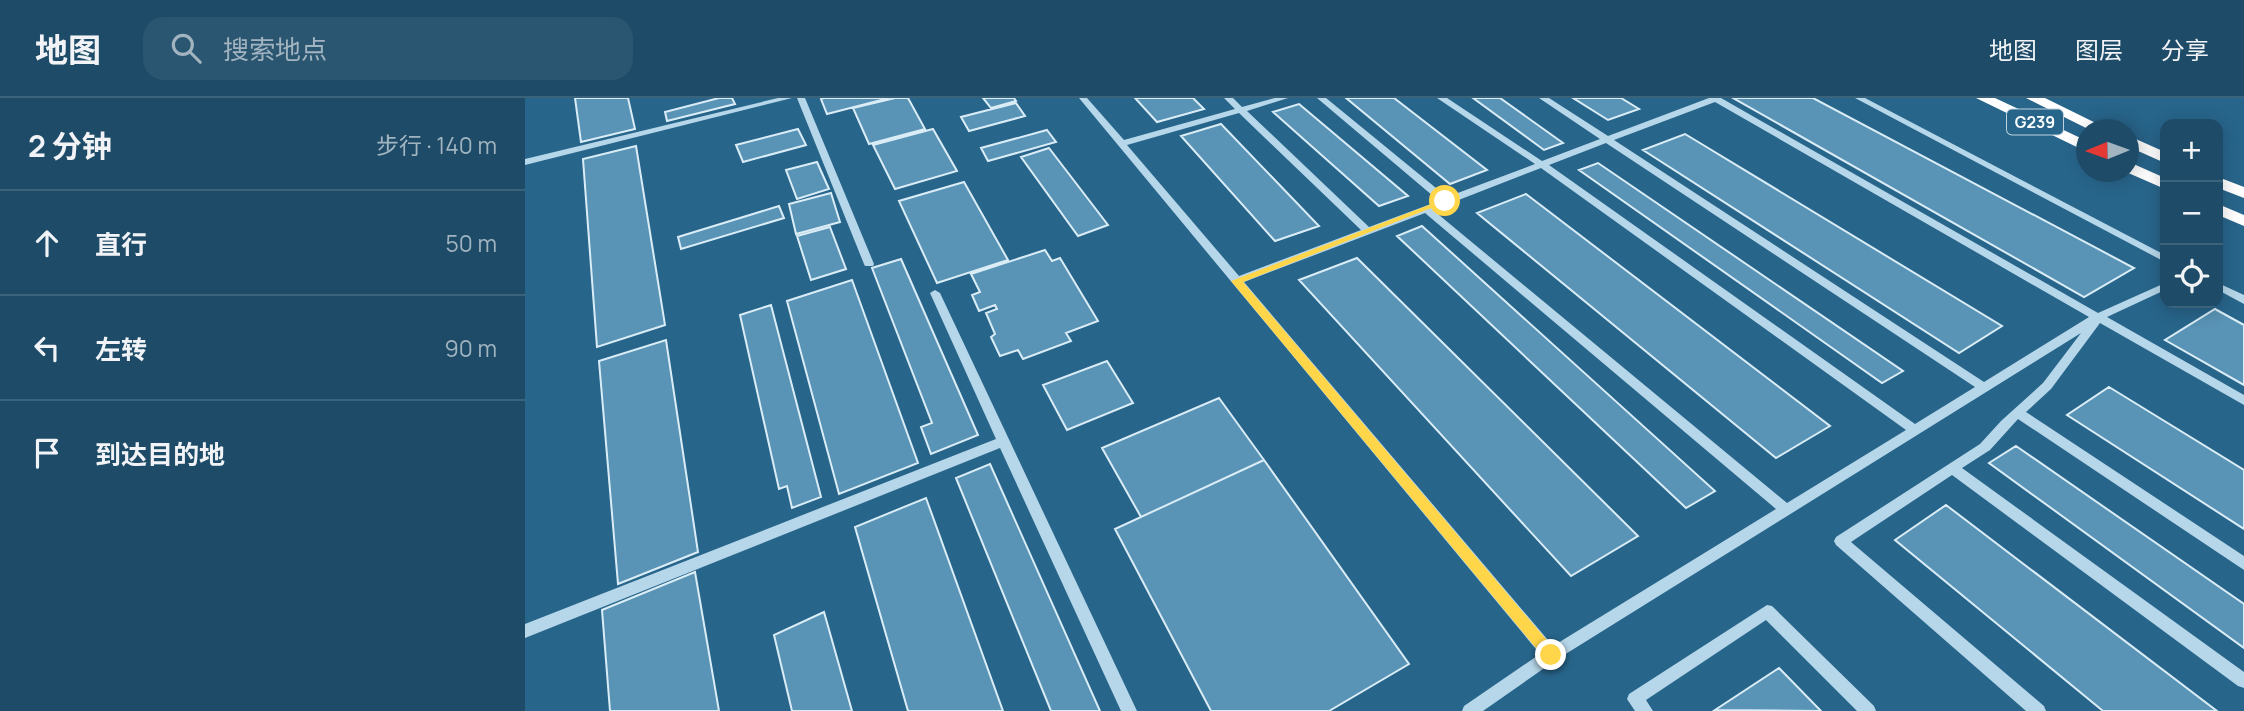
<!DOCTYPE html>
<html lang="zh">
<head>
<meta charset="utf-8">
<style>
  body { margin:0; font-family:Manrope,"Noto Sans SC",sans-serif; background:#2b5671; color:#f1f3f6 }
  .controls { position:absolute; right:21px; top:21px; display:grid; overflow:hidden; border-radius:14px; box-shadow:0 4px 18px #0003 }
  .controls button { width:63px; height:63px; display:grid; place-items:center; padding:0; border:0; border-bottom:2px solid #3c637c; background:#1e4c68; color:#f1f3f6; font:35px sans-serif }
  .compass { position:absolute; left:1551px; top:21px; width:63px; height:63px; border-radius:50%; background:#1e4c68; box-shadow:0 4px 18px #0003; rotate:269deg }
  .stop { position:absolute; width:21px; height:21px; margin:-16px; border:5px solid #ffd54a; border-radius:50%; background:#fff }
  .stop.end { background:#ffd54a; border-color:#fff; box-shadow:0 2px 7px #0008 }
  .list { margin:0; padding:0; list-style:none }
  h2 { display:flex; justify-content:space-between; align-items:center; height:91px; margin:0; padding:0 28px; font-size:30px }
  h2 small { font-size:23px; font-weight:400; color:#a1b4c0 }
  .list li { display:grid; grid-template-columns:46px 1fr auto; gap:21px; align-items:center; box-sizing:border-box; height:105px; padding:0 28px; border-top:2px solid #3c637c }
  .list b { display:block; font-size:26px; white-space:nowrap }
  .list em { font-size:23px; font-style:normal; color:#a1b4c0 }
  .icon { flex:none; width:38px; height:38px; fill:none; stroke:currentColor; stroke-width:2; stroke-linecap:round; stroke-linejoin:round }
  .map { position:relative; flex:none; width:1719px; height:613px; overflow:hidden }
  header { display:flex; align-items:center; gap:42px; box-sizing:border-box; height:98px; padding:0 35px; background:#1e4c68; border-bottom:2px solid #3c637c }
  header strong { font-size:33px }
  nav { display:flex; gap:38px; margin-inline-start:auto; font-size:24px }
  .search { width:490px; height:63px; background:#2b5671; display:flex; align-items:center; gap:18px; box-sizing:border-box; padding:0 24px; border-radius:21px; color:#a1b4c0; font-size:26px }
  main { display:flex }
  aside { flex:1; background:#1e4c68 }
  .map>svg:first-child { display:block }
  .building { fill:#5993b5; stroke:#daedf7; stroke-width:2 }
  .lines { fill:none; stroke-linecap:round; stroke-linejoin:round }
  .minor { fill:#b6d7e9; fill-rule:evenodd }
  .highway { fill:#fff; fill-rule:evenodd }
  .route { fill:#ffd54a }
  .labels { text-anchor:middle; stroke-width:5; stroke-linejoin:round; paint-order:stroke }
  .shield { fill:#28658b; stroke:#bed1dc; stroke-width:2 }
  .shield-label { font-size:16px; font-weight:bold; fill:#fff }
</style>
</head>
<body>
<header>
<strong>地图</strong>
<div class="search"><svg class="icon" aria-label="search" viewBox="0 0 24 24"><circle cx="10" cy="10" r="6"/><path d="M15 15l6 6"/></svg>搜索地点</div>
<nav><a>地图</a><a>图层</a><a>分享</a></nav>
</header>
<main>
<aside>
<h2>2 分钟<small>步行 · 140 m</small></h2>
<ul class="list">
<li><svg class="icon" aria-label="ahead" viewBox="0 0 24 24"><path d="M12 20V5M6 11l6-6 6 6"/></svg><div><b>直行</b></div><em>50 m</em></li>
<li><svg class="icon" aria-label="left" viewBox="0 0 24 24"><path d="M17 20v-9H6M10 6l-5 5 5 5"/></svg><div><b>左转</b></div><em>90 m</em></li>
<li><svg class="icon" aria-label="arrive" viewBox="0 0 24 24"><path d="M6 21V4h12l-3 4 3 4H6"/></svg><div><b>到达目的地</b></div></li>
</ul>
</aside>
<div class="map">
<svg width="1719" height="613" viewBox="0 0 1719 613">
  <rect width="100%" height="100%" fill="#28658b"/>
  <path class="building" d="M50,0H103L110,31L56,44Z
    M194,0H207L210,6L142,23L140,14Z
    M364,0L302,16L296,1L299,0Z
    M370,0H383L400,31L344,46L328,10Z
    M458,0H489L491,3L466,10Z
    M610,0H668L679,11L632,24Z
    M821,0H869L962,72L925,86Z
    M948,0H975L1038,45L1019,52Z
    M1048,0H1096L1114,11L1083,22Z
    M1208,0H1288L1609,170L1559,199Z
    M491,5L500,18L444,33L436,19Z
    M774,6L883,98L854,108L748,14Z
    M696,26L794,128L750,143L656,38Z
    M273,31L281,47L218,64L211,47Z
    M408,31L432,73L370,91L348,47Z
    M522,32L531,44L463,63L456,50Z
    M1160,36L1477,228L1434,255L1118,52Z
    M111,48L140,227L72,249L58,61Z
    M524,50L583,127L553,138L496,59Z
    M292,64L304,91L272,101L261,72Z
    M1073,65L1378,273L1357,285L1054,72Z
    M439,84L483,162L412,185L374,103Z
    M306,95L315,124L271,136L264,106Z
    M1001,96L1305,328L1251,360L952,115Z
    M254,108L259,120L156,151L153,139Z
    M897,128L1190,393L1161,410L872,138Z
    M305,129L321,171L286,182L272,138Z
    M520,152L527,163L535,160L573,223L541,235L546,243L498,261L493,252L475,258L466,239L470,236L461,215L472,211L470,207L454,213L447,197L455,194L446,176Z
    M832,160L1113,438L1046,478L774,182Z
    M376,161L453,337L406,356L396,329L407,325L347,170Z
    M327,182L393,365L314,396L262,203Z
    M246,207L296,399L267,410L262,388L254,391L215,217Z
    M1690,211L1719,227V287L1640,242Z
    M141,242L173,454L93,486L74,263Z
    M582,263L608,305L542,332L518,287Z
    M1584,289L1719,372V431L1542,317Z
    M694,300L739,362L616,419L577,350Z
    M1491,348L1719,506V550L1464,365Z
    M739,362L884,566L804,613H686L590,431Z
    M465,366L575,613H526L431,380Z
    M401,400L478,613H383L330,429Z
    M1421,407L1692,613H1578L1370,442Z
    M170,474L194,613H85L77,512Z
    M299,514L327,613H267L249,537Z
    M1254,570L1296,613L1190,612Z"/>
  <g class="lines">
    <path class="minor" d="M253,0H267L0,67V61Z
      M272,0H280L349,166L348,168H340L339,166Z
      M554,0H562L599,42L710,11L699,0H708L717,9L750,0H763L722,13L844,129L914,103L792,0H801L922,99L1010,66L912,0H922L1017,63L1075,41L1014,0H1024L1083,38L1184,0H1196L1573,215L1640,185V192L1582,219L1719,297V307L1575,225L1526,291L1501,314L1719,458V472L1493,321L1465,352L1437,370L1719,574V590L1713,588L1427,377L1326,444L1519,608L1521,613H1501L1311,447L1309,443L1311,439L1455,346L1476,323L1518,285L1556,235L1031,562L958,613H937L939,608L1015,556ZM1190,4L1564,219L1459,284L1089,42ZM714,15L836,132L714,178L602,47ZM1081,45L1450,289L1390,326L1024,67ZM1016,70L1381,332L1262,405L908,112ZM900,115L1251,411L1028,548L719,184Z
      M1330,0H1340L1640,157V164Z
      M1693,185L1719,197V206L1693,192Z
      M410,192L415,195L612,613H596L475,350L0,540V526L471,341L405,195Z
      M1242,507L1247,508L1349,608L1351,613H1332L1241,522L1121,602L1128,613H1110L1102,601L1104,596Z"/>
    <path class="highway" d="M1451,0H1470L1562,43V54Z
      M1501,0H1520L1585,32H1565Z
      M1604,38L1640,54V65L1604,49Z
      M1604,64L1640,80V91L1601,74H1604Z
      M1693,79L1719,89V100L1693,90Z
      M1693,106L1719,117V128L1693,117Z"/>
  </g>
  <path class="route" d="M917,102L924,103L718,184L1031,553L1033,557L1026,564L1021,562L706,183Z"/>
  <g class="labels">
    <rect class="shield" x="1482" y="11.5" width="56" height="25" rx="5"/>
    <g class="shield-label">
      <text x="1510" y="30">G239</text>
    </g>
  </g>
</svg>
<div class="controls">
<button>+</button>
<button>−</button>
<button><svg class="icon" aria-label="locate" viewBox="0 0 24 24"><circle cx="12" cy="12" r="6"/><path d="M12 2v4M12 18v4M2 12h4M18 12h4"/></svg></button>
</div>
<svg class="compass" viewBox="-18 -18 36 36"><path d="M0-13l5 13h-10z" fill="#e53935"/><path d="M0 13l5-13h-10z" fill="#a1b4c0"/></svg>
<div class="stop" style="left:920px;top:103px"></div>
<div class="stop end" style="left:1026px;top:557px"></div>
</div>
</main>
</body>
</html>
